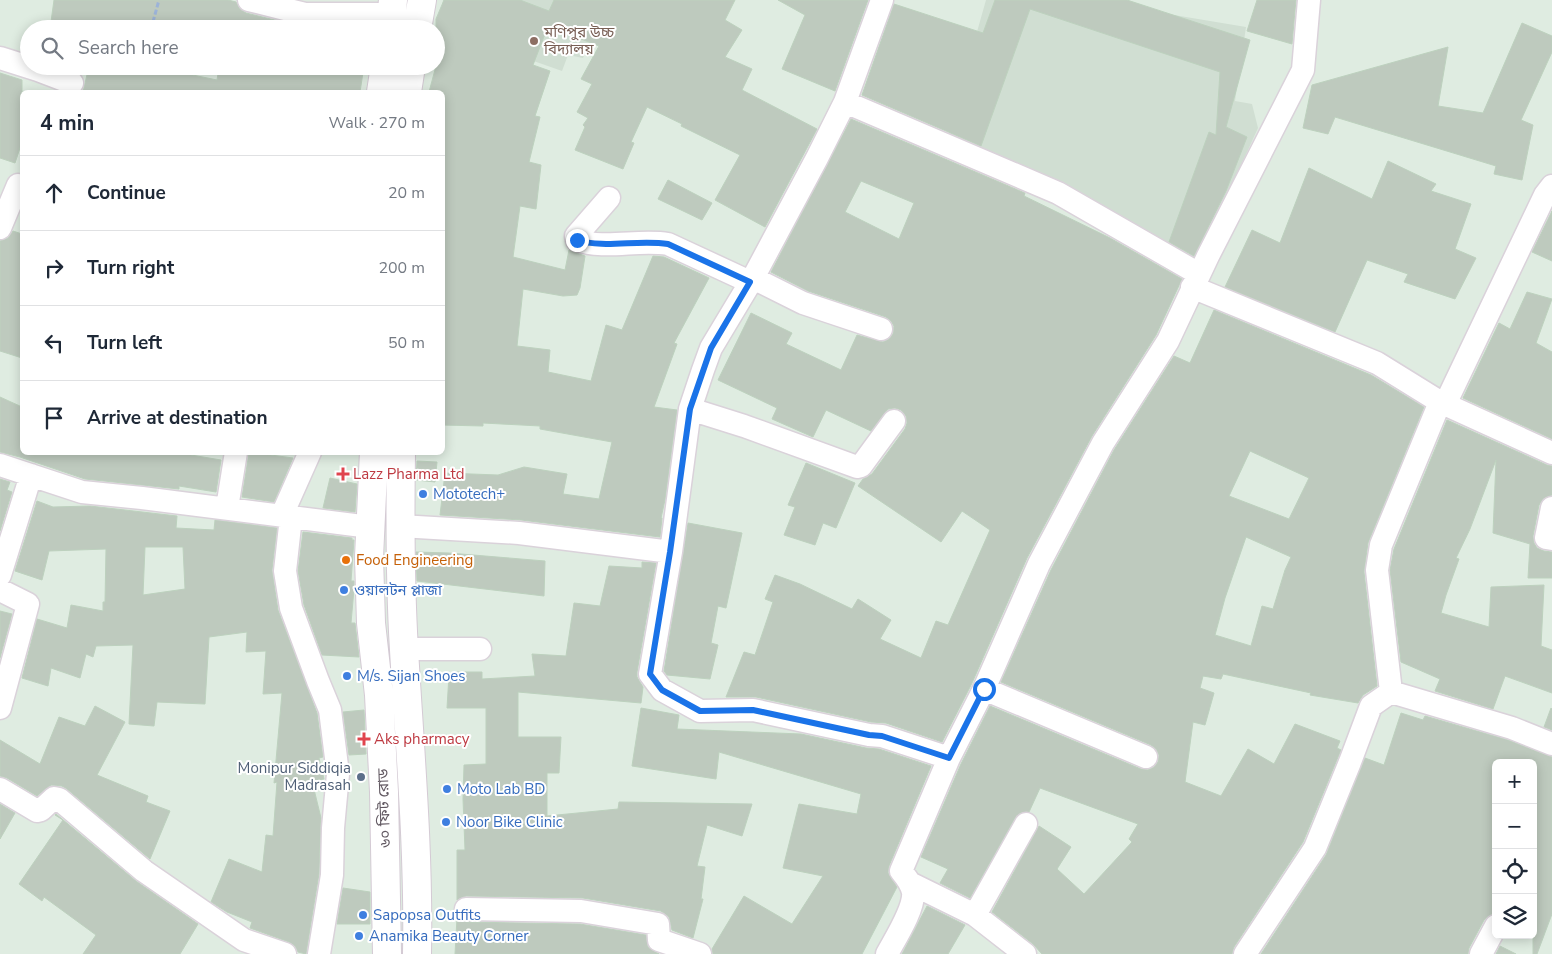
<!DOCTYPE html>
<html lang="en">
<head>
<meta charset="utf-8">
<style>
  body { margin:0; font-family:"Nunito Sans","Noto Sans Bengali",sans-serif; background:#f2f2f3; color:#1f2937 }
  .controls { position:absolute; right:15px; bottom:15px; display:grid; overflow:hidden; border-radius:8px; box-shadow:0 2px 12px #0003 }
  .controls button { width:45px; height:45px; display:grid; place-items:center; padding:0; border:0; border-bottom:1px solid #e0e1e3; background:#fff; color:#1f2937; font:25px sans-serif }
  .stop { position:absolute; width:15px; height:15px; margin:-11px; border:4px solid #1a73e8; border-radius:50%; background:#fff }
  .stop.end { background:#1a73e8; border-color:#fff; box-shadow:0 1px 5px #0008 }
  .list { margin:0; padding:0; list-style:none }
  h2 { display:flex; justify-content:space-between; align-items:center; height:65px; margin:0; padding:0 20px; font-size:21px }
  h2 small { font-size:16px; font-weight:400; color:#747a83 }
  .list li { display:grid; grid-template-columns:32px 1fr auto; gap:15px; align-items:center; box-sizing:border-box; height:75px; padding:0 20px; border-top:1px solid #e0e1e3 }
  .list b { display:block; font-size:19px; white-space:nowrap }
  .list em { font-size:16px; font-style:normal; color:#747a83 }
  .icon { flex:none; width:28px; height:28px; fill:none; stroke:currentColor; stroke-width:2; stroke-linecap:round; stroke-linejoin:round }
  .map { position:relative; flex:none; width:1552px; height:954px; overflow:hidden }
  .search { position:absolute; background:#fff; box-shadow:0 2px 12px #0003; left:20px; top:20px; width:425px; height:55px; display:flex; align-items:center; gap:12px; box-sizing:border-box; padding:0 18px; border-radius:28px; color:#747a83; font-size:19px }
  .panel { position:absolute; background:#fff; box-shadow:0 2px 12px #0003; left:20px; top:90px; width:425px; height:365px; border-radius:8px }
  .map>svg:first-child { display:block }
  .education { fill:#d0ded2 }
  .building { fill:#becabe; stroke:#bdd1be; fill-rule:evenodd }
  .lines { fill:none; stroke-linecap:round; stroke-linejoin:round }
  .street-casing { stroke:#dad2da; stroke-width:25 }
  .secondary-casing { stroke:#d4cad4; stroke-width:30 }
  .path { stroke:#9cb3d8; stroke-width:3; stroke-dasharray:5 2.5; stroke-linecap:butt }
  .street { stroke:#fff; stroke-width:22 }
  .secondary { stroke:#fff; stroke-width:28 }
  .route { stroke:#1a73e8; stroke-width:6 }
  .education-dot { fill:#8d6e63; stroke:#fff; stroke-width:2 }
  .health-dot { fill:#e0444e; stroke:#fff; stroke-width:2 }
  .shop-dot { fill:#3f7fe0; stroke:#fff; stroke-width:2 }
  .food-dot { fill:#e8710a; stroke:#fff; stroke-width:2 }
  .service-dot { fill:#5c6f8a; stroke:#fff; stroke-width:2 }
  .labels { text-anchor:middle; stroke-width:4; stroke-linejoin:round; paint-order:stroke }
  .education-label { font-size:15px; fill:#785e54; stroke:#fff; text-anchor:start }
  .health-label { font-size:15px; fill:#be3a42; stroke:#fff; text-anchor:start }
  .shop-label { font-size:15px; fill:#366cbe; stroke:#fff; text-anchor:start }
  .food-label { font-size:15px; fill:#c56008; stroke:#fff; text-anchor:start }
  .service-label { font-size:15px; fill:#4e5e75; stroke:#fff; text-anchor:end }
  .street-label { font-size:15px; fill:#615861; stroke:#fff }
</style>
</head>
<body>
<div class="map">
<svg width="1552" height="954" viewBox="0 0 1552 954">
  <rect width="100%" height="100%" fill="#dfece1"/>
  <path class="education" d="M443,0H609L583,58L568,55L562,71L440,28Z
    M986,0H1084L1246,27L1235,101L1252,104L1258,128L1201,253L1195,261L1075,189L947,138Z"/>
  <path class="building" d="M54,0H228L236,2L240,9L246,13L279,21L277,29H50Z
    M444,0H520L549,11L554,0H735L725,20L742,30L725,57L752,69L742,90L817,129L765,227L715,200L740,155L681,126L682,124L647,107L631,142L634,143L623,169L575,150L585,127L583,125L588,118L577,112L592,84L581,79L599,46L548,26L533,65L550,71L535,116L540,117L529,162L541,165L536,209L520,206L513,257L565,270L569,250L585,256L580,288L577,295L563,296L523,289L517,346L550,350L548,372L591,381L606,325L622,330L653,256L664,257L709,278L674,343L677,344L654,407L677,410L665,500L661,518H662L660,537L521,520L440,515L445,473L498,475L524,467L567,474L563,494L599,499L612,442L540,429V426L483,423V426L442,425V92H429L436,66V19Z
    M778,0H868L835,91L782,69L805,15Z
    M995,0H1127L1250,40L1226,127L1247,137L1226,191L1194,256L1169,242L1209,132L1216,135L1220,72L1030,9L981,146L862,95L894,4L983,33Z
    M1257,0H1296L1292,44L1247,31Z
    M1522,23L1552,36V52L1521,120L1533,125L1522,180L1494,174L1496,166L1335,117L1328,134L1303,128L1312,85L1448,47L1438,106L1483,113Z
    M89,66H149L217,80L219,67L236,69V66H364L360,92H83Z
    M0,73L22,80V142L15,163L0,158Z
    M851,119L1025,193L1024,196L1110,238L1182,279L1156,335L1092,436L1027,558L972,683L942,742L886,723L871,722L756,697H726L744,652L755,655L773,602L765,599L775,575L800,584L852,609L858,599L891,620L880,639L921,658L936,621L948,625L990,530L962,511L941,542L858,486L863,479L872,474L905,429L907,423L906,416L901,410L895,408L888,409L871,431L826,410L813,437L772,419L777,408L718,380L751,313L792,333L786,344L841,370L857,335L883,342L889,339L893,334L894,326L891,321L886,317L808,291L771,272ZM861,181L914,203L899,239L845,212Z
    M1388,161L1436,184L1431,191L1471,204L1455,249L1476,258L1455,299L1404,282L1408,274L1367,260L1335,332L1225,287L1252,230L1280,243L1309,168L1372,199Z
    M668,180L712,203L702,220L658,199Z
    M1552,211V261L1532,252Z
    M13,231L22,234V358L0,351V241L8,238Z
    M1527,292L1552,299L1536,343L1552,352V439L1463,398L1499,323L1510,329Z
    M1214,310L1371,375L1424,407L1368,543L1364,572L1377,686L1363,695L1358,703L1310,695L1311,693L1223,674L1221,679L1203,676L1200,688L1214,693L1205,725L1193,722L1185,782L1221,796L1248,749L1274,764L1295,724L1340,741L1337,748L1341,750L1303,842L1234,947L1232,954H1042L1033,944L992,912L1039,826L1071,847L1057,869L1084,894L1132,842L1129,839L1138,824L1040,788L1029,812L1020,813L1015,818L970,898L940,883L948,869L921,857L961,764L990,706L1141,769L1148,770L1154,767L1158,762L1159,755L1156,749L1151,745L1001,682L1051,570L1114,450L1174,356L1190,363ZM1250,451L1309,478L1289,519L1229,496ZM1246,537L1291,557L1285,570L1273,609L1262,606L1251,646L1215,635L1225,598Z
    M0,397L22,407V452H192L191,455L221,460L216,492L179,486V489L85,479L20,457L0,452Z
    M1447,420L1547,465L1552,466V495L1543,499L1539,505L1533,536L1534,543L1537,548L1544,551L1552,552V578H1528L1530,544L1493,533L1496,460L1470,529L1456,558L1459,559L1446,595L1441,613L1489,627L1491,587L1544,585L1541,646L1552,650V693L1505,676L1493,709L1435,691L1440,679L1401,662L1390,570L1394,549Z
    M249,452L293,458L274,502L242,497Z
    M417,461L437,462L435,482L416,480Z
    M806,463L855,483L836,528L823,523L815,545L784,535L795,507L788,505Z
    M330,478L357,484L355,512L323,508Z
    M0,479L10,482L7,490L12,492L0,531Z
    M37,501L53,507L90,506L177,516L176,528L214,530L215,520L277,528L272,570L278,610L317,713L323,757L319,758L324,779L312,781L321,818L319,874L306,954L298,952L295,946L289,942L250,928L252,922L227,912L211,902L229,859L262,872L266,835L273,836L277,782L274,783L282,693L263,694L266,651L246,652L247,632L209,637L205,704L157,702L154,726L129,724L133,645L96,646L93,657L86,654L80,678L51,668L48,686L22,678L37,619L67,628L71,605L103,611V602H105L106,549L49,551L42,580L15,571ZM145,547H183L185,589L143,595Z
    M688,523L742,533L726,608L718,606L711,643L718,645L710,679L667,675L664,671Z
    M303,532L352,538V540H354L351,581H354V589L351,623H355L359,657L322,655L304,605L298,571Z
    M416,552L449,553L545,561L544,596L417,581Z
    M642,562L656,563L637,672V677L643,687L641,703L518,692V737H561L559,773H547V816L618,809L619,802L752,804L742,836L707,825L697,866L705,867L701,899H703L693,938L672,930L669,917L661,911L583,898L466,896L457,900V850H465L463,799L464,765L486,764V708H447L449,675L455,674V672H482V679L535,676L532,654L566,656L574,603L600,606L609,566L642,568Z
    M0,611L12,614L0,658Z
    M95,706L125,722L97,775L148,796L146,802L170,811L150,859L67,789L62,786L51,785L37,796L7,778L0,776V740L40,764L59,717L85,726Z
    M641,708L679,715L677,729L801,734L866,748L879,749L931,766L889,866L888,873L897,887L862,954H713L712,949L744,896L792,924L823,876L783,868L799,804L857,814L861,794L719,752L716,779L632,766Z
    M1551,708L1552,709V730L1544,727Z
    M364,710L366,754L349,755L343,712Z
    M1401,713L1423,720L1425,716L1508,740L1552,757V914L1537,954H1533V763H1496V913L1490,915L1484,920L1469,948L1468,954H1261L1326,855L1365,758L1384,765Z
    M0,804L15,813L0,839Z
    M56,814L136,881L198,924L180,954H83L96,935L44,897L42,901L19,884L63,820L55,815Z
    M343,888L370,892V924H337Z
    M927,906L965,925L948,954H902Z
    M457,918L466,922L580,924L646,935L648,947L659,954H455Z
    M1500,946L1516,954H1496Z"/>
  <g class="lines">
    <defs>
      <path id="street" d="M249,0L305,14H391
        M882,0L845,102L817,158L753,278L711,348L703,370L690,409L671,552L650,674L662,690L700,711L753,710L869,735L882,736L949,758
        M0,58L38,70L72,83
        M845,102L1058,193L1199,274
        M609,198L576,236L577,240C605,250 638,239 668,244L750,282
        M0,228L18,185
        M753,278L803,303L881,329
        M1192,287L1377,363L1440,402L1552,453
        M690,409L744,426L857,467L861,466L894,421
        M0,465L82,492L142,498L370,527
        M227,508L236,452
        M1552,508L1546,538L1552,539
        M282,515L310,452
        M291,517L285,571L291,608L318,681L330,710L338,774L333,828L332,875L319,954
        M400,526L519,533L671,552
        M0,575L31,475
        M0,590L28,604L0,708
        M404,649H480
        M984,689L1146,757
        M1391,692L1377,570L1381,545L1440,402L1449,396L1545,195L1552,186
        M1391,692L1512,728L1552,744
        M0,789L37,811L41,810L54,798L59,799L144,871L244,940L285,954
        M910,883L975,915L1025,954
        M466,909L581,911L658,924L659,940L700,954
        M975,915L1026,824
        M887,954C895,939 915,908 913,892C911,883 906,877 901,871L949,758L984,689L1039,564L1103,443L1168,341L1208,256L1303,70L1309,0
        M1245,954L1315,848L1350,762L1371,706L1391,692
        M1481,954L1496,926"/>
      <path id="secondary" d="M390,29L393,0
        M417,29L422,0
        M381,92L385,66
        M407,92L411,66
        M374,452L369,557L371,623L379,695L384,792L387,954
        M401,452C400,518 400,584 404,650C410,751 419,853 417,954"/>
    </defs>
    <use href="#street" class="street-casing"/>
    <use href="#secondary" class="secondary-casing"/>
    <path class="path" d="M151,29L159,0"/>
    <use href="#street" class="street"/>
    <use href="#secondary" class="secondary"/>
  </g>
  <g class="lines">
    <path class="route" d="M577,240C605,249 638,239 668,244L750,282L711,348L690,409L670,552L650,674L662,690L700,711L753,710L869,735L882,736L949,758L984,689"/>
  </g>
  <circle class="education-dot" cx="534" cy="41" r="5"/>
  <g class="health-dot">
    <path d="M340.5 466.5h5v5h5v5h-5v5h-5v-5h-5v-5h5z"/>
    <path d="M361.5 731.5h5v5h5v5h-5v5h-5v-5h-5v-5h5z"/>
  </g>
  <g class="shop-dot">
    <circle cx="423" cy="494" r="5"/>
    <circle cx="344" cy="590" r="5"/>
    <circle cx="347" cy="676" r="5"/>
    <circle cx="447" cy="789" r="5"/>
    <circle cx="446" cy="822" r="5"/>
    <circle cx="363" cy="915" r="5"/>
    <circle cx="359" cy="936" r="5"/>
  </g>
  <circle class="food-dot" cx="346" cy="560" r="5"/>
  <circle class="service-dot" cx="361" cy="777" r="5"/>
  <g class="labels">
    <g class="education-label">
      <text x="544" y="37">মণিপুর উচ্চ<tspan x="544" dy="17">বিদ্যালয়</tspan></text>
    </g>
    <g class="health-label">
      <text x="353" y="479">Lazz Pharma Ltd</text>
      <text x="374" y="744">Aks pharmacy</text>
    </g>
    <g class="shop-label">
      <text x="433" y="499">Mototech+</text>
      <text x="354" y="595">ওয়ালটন প্লাজা</text>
      <text x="357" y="681">M/s. Sijan Shoes</text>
      <text x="457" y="794">Moto Lab BD</text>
      <text x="456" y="827">Noor Bike Clinic</text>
      <text x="373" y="920">Sapopsa Outfits</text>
      <text x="369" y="941">Anamika Beauty Corner</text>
    </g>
    <g class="food-label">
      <text x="356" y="565">Food Engineering</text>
    </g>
    <g class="service-label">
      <text x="351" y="773">Monipur Siddiqia<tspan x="351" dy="17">Madrasah</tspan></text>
    </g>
    <g class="street-label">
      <text transform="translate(384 808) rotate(-92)" y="5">৬০ ফিট রোড</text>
    </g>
  </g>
</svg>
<div class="controls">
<button>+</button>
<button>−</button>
<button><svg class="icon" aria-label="locate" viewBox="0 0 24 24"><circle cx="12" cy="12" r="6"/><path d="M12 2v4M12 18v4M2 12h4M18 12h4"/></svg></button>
<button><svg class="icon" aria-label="layers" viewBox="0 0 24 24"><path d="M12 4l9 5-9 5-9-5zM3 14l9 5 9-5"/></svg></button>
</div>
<div class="stop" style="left:984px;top:689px"></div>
<div class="stop end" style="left:577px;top:240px"></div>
<div class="search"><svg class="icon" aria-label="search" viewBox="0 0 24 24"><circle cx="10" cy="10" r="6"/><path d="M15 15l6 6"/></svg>Search here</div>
<section class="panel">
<h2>4 min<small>Walk · 270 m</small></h2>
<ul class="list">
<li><svg class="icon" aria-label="ahead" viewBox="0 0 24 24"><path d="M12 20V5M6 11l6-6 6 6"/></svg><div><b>Continue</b></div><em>20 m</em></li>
<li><svg class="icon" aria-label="right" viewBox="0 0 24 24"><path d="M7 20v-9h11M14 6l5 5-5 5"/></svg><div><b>Turn right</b></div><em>200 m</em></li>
<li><svg class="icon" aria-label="left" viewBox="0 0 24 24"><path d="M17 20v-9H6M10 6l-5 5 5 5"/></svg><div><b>Turn left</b></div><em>50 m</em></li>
<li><svg class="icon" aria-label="arrive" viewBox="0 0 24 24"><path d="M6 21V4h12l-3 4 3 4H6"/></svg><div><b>Arrive at destination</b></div></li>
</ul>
</section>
</div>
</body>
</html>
